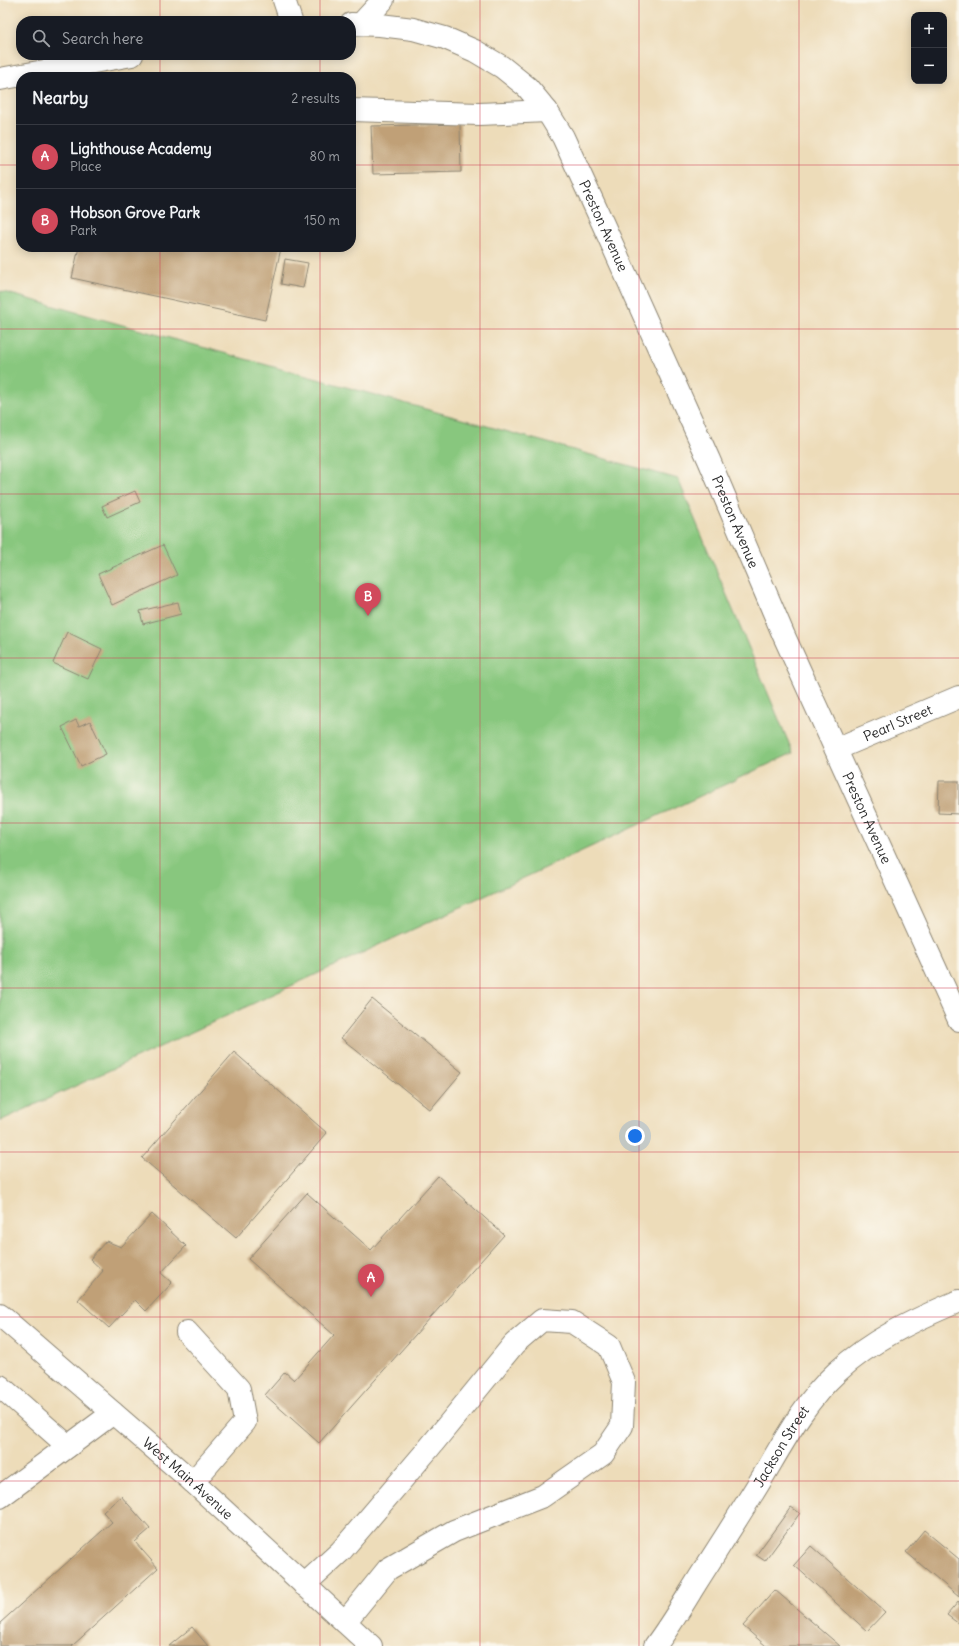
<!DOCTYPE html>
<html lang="en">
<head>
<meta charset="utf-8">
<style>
  body { margin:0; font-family:Delius,sans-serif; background:#242831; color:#f1f3f6 }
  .controls { position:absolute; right:12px; top:12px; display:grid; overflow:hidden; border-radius:8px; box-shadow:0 2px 10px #0003 }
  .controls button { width:36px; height:36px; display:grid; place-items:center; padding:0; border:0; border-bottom:1px solid #363941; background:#171b24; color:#f1f3f6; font:20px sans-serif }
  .you { position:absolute; left:635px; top:1136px; width:14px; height:14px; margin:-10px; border:3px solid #fff; border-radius:50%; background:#1a73e8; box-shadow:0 0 0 6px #1a73e833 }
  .badge { display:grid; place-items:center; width:26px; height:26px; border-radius:50%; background:#d1495b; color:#fff; font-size:13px; font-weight:700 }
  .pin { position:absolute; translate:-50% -33px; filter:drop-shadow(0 1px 2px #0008) }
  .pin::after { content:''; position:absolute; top:21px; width:14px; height:12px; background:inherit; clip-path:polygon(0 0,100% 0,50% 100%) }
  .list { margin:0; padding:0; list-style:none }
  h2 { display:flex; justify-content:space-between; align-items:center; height:52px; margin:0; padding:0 16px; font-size:17px }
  h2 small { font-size:13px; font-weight:400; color:#9ea1a6 }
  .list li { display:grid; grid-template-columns:26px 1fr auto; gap:12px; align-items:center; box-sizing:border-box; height:64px; padding:0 16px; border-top:1px solid #363941 }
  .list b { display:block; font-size:15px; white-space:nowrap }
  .list p { margin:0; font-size:13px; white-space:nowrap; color:#9ea1a6 }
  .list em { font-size:13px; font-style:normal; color:#9ea1a6 }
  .icon { flex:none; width:22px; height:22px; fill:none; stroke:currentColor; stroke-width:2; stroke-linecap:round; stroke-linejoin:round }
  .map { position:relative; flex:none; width:959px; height:1646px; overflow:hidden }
  .search { position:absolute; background:#171b24; box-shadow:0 2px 10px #0003; left:16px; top:16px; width:340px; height:44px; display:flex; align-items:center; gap:10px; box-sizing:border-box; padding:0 14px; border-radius:16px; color:#9ea1a6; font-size:15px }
  .panel { position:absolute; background:#171b24; box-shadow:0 2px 10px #0003; left:16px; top:72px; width:340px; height:180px; border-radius:16px }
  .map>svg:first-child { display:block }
  .green { fill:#88c77e; stroke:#5a7954 }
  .building { fill:#c0a077 }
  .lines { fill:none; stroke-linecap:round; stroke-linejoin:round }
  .minor-casing { stroke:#8c8472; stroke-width:24 }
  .minor { stroke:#fff; stroke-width:22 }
  .grid { fill:none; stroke:#d1495b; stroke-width:1; stroke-opacity:0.55 }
  .labels { text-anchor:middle; stroke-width:4; stroke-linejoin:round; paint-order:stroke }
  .street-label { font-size:14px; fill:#2b2b2b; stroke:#fbf7ec }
</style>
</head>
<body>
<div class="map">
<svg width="959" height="1646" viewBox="0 0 959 1646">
  <rect width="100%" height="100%" fill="#fbf7ec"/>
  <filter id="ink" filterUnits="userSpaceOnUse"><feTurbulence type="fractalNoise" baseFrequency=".025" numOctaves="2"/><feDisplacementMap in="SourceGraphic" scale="8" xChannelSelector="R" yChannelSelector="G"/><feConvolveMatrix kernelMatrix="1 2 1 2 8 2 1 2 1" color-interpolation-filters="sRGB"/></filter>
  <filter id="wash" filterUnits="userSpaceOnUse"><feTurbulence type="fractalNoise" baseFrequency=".012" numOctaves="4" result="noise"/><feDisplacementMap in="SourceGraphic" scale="16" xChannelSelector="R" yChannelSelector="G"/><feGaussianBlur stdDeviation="0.9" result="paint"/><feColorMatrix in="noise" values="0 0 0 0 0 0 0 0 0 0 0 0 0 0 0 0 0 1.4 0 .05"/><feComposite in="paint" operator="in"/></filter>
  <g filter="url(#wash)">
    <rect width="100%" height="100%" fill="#eddcb9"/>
    <path class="green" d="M0,291L678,479L793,753L0,1121Z"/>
    <g id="blocks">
      <path class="building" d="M460,124L461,172L373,174L371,126Z
        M79,247H275L281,248L265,320L72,278Z
        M285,259L308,263L303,288L281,284Z
        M135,491L140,502L107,517L102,506Z
        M163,545L177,575L112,605L98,574Z
        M178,602L181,614L143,624L140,611Z
        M67,632L102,649L88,679L53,663Z
        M76,720L79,726L90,721L106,754L81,766L62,727Z
        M939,781H959V814L938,813Z
        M372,999L462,1072L430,1110L341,1038Z
        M234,1052L327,1133L236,1238L142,1158Z
        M438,1176L504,1235L319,1443L265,1395L285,1372L294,1380L334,1335L248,1259L307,1193L371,1250Z
        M152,1214L186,1246L161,1273L172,1283L146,1311L135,1300L109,1328L78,1300L103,1271L90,1259L106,1241L121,1247Z
        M121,1496L150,1529L135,1542L158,1568L72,1646H0V1623L112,1522L103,1512Z
        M791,1507L800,1513L765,1561L756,1555Z
        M924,1530L959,1559V1597L906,1552Z
        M811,1546L885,1612L867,1631L794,1565Z
        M775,1590L840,1646H766L743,1626Z
        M959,1601V1624L947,1615Z
        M192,1627L208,1646H169Z"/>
    </g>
  </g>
  <g filter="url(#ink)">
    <use href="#blocks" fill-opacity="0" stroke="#8c8472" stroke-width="1"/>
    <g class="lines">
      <defs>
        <g id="minor">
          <path d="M284,0L291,21"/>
          <path id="s1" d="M351,24L380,25L413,29L445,38L475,51L502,67L527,87L547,111L563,137L603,224L709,460L784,636L959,1020"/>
          <path d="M361,24L383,0"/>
          <path d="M0,79L132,55"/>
          <path d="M351,110L479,114L547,111"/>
          <path id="s2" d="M836,749L959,697"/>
          <path id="s3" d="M0,1315L193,1482L371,1646"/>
          <path d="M187,1332L239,1389L245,1422L193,1482"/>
          <path d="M0,1386L68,1446"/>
          <path d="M0,1497L113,1413"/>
          <path d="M304,1585L341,1551L429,1448L514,1344L542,1320L572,1322L609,1346L624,1382L622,1426L603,1454L543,1496L454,1531L388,1569L345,1622"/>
          <path id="s4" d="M655,1646C670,1626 683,1604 696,1583C718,1548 741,1513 762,1478C784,1441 805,1401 837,1372C871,1340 916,1319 959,1301"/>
        </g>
      </defs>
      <use href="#minor" class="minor-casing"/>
      <use href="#minor" class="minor"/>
    </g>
  </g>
  <path class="grid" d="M160,0V21M320,0V21M480,0V1646M639,0V1646M799,0V1646M160,55V77M320,55V77M0,165H21M351,165H959M160,247V1646M320,247V1646M0,329H959M0,494H959M0,658H959M0,823H959M0,988H959M0,1152H959M0,1317H959M0,1481H959"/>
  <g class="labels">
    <g class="street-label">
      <text dy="5" stroke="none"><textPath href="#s1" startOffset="351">Preston Avenue</textPath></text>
      <text dy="5" stroke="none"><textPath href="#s1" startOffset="675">Preston Avenue</textPath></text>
      <text dy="5" stroke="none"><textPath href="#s2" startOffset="67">Pearl Street</textPath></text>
      <text dy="5" stroke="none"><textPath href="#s1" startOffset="999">Preston Avenue</textPath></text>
      <text dy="5" stroke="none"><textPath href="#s4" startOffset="236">Jackson Street</textPath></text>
      <text dy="5" stroke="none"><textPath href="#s3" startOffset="249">West Main Avenue</textPath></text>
    </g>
  </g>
</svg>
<div class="controls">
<button>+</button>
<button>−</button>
</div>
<div class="you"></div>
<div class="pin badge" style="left:371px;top:1297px">A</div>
<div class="pin badge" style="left:368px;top:616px">B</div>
<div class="search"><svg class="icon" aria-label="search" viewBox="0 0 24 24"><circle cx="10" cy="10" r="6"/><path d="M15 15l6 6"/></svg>Search here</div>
<section class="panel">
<h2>Nearby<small>2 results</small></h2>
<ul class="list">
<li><span class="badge">A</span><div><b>Lighthouse Academy</b><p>Place</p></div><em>80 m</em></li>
<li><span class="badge">B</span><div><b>Hobson Grove Park</b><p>Park</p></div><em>150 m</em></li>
</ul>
</section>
</div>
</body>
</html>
